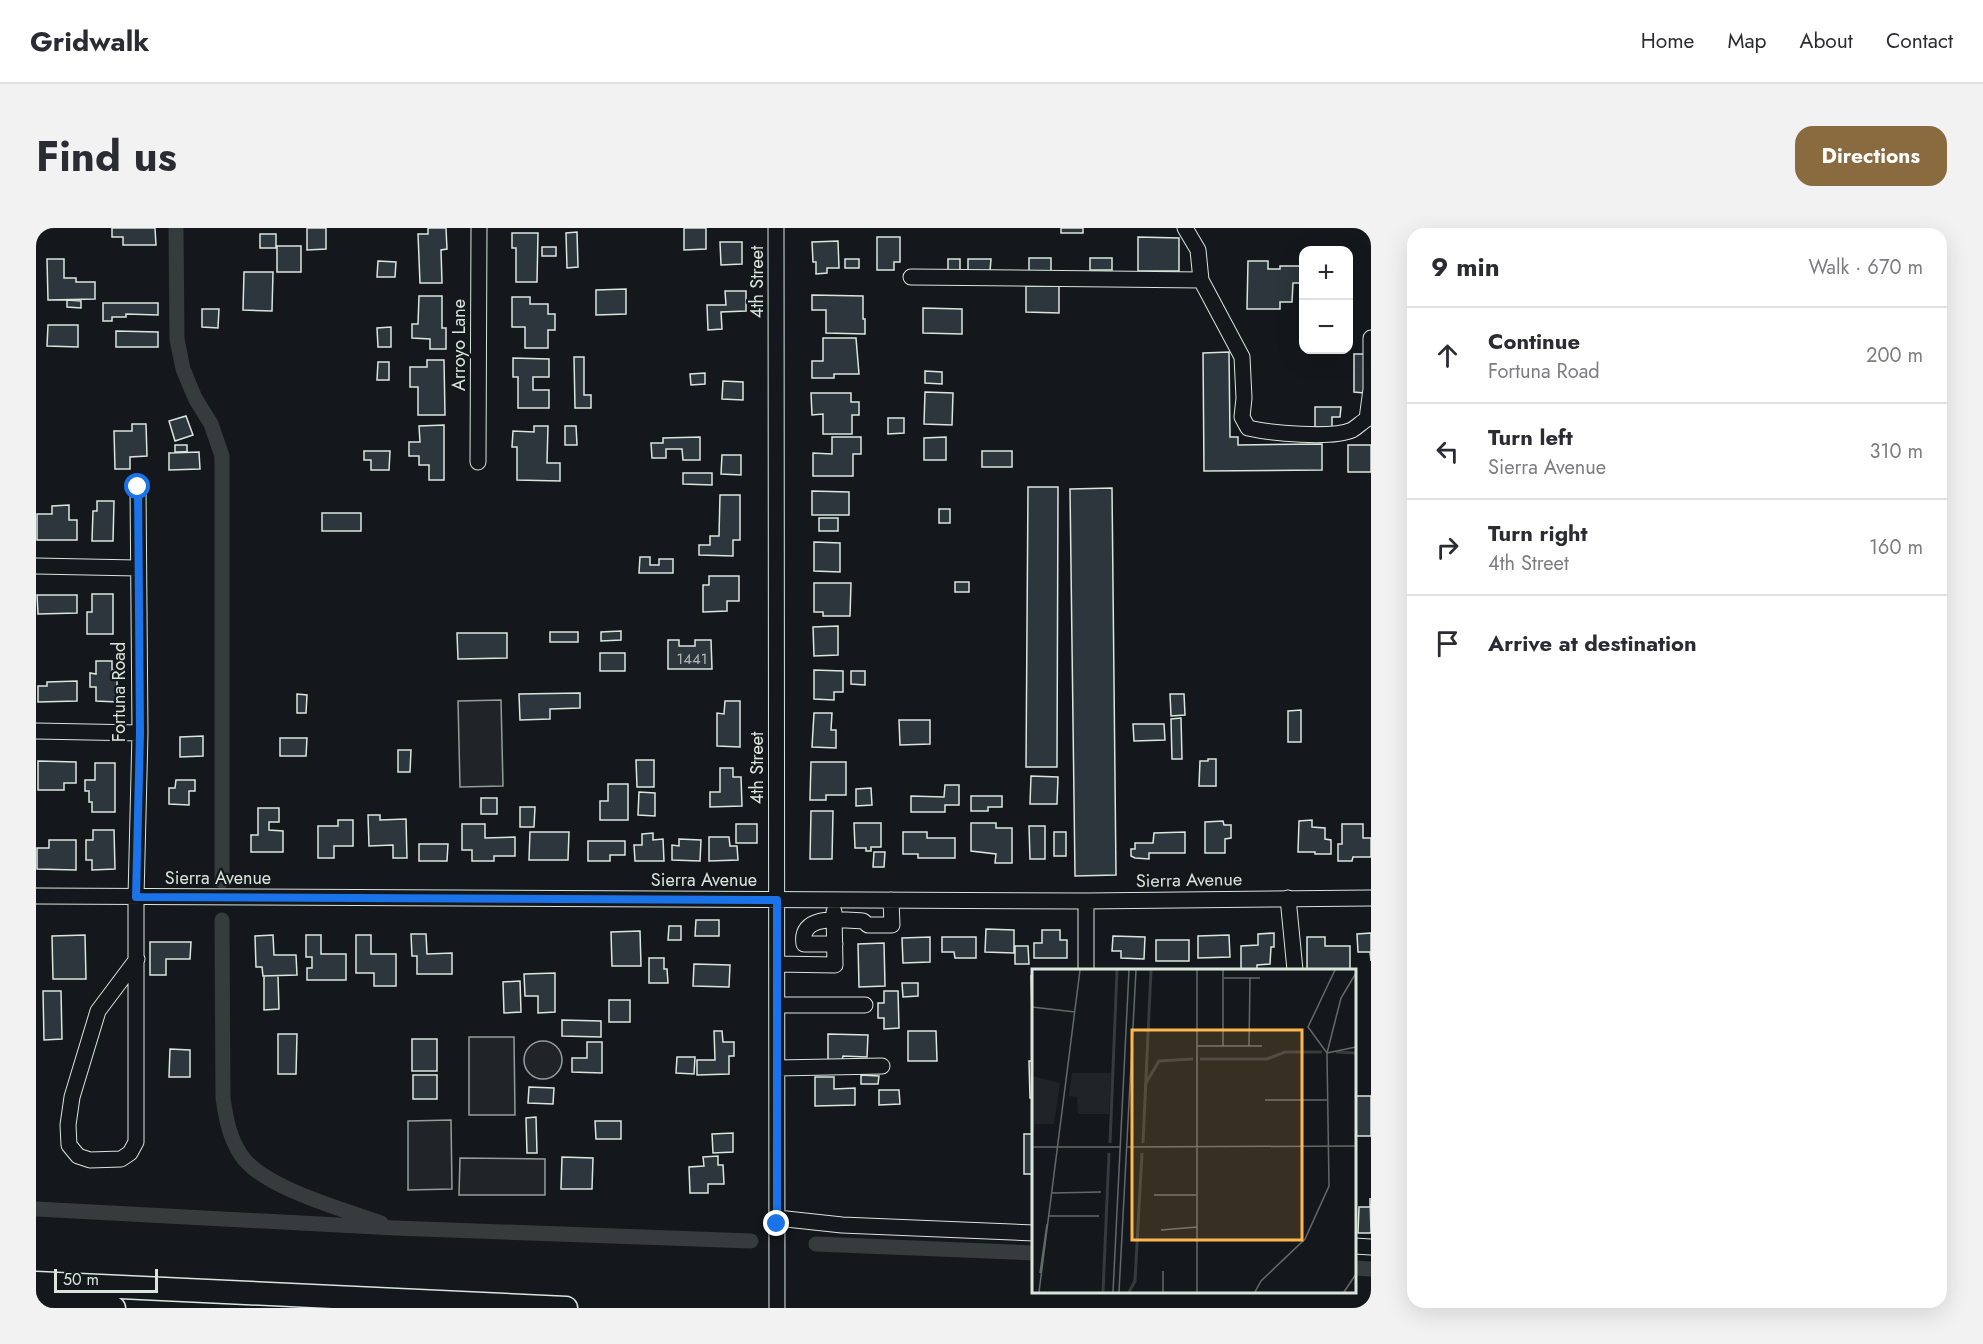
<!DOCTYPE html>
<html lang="en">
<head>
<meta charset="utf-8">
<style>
  body { margin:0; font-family:Jost,sans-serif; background:#f2f2f3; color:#2b2b33 }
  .controls { position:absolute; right:18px; top:18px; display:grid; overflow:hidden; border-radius:12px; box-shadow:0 6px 24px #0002 }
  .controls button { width:54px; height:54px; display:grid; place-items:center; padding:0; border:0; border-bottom:2px solid #e1e1e2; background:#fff; color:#2b2b33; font:30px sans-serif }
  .scale { position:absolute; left:18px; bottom:15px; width:104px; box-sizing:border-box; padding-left:6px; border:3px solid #d8e6dc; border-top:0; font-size:16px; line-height:21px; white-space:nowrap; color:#d8e6dc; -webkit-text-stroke:4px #14181c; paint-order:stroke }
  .stop { position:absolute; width:18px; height:18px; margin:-14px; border:4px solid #1a73e8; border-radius:50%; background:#fff }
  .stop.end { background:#1a73e8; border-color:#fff; box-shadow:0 2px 6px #0008 }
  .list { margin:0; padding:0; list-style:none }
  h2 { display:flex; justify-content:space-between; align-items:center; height:78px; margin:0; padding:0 24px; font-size:26px }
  h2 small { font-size:20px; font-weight:400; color:#7c7c81 }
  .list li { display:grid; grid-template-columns:39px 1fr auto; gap:18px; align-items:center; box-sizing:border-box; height:96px; padding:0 24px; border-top:2px solid #e1e1e2 }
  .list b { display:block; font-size:22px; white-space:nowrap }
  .list p { margin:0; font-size:20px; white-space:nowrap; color:#7c7c81 }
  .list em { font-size:20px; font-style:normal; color:#7c7c81 }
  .icon { flex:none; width:33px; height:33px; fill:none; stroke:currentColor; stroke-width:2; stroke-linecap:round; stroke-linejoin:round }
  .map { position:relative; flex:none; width:1335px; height:1080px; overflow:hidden; border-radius:18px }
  header { display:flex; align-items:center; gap:36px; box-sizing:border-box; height:84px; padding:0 30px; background:#fff; border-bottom:2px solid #e1e1e2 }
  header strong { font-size:28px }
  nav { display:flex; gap:33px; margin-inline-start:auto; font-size:21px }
  .intro { display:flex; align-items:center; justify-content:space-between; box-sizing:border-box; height:144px; padding:0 36px }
  h1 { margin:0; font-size:42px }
  .button { padding:15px 27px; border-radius:18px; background:#8a6a3f; color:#fff; font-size:21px; font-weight:700 }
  main { display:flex; gap:36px; padding:0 36px }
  aside { flex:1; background:#fff; border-radius:18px; box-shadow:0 6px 24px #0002 }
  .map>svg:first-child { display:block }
  .green { fill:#202428; stroke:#939e99; stroke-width:1.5 }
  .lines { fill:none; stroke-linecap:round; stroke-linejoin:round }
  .canal { stroke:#363b3e; stroke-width:15 }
  .building { fill:#2c363c; stroke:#d8e6dc; stroke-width:1.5 }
  .minor-casing { stroke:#d8e6dc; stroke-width:17 }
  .highway-casing { stroke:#d8e6dc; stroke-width:25 }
  .minor { stroke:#14181c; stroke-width:15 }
  .highway { stroke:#14181c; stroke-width:22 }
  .route { stroke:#1a73e8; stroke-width:8 }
  .labels { text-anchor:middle; stroke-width:4.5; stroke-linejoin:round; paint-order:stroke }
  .number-label { font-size:15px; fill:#adbab4 }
  .street-label { font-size:18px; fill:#d8e6dc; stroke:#14181c }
  .inset-river { fill:none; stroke:#363b3e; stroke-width:3 }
  .inset-road { fill:none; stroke:#626a69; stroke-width:1.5 }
  .view { fill:#ffb74d; fill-opacity:0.15; stroke:#ffb74d; stroke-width:3 }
  .inset-edge { fill:none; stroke:#d8e6dc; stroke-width:3 }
</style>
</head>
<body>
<header>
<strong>Gridwalk</strong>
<nav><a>Home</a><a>Map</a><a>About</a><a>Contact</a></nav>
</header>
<div class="intro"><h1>Find us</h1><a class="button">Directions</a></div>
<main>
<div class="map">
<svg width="1335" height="1080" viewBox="0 0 1335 1080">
  <rect width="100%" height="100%" fill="#14181c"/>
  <path class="green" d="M465,472L467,558L424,559L422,473Z
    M433,809H478L479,887H433Z
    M488 832a19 19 0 1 1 38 0a19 19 0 1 1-38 0Z
    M415,892L416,961L372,962V893Z
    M424,930L509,931V967H423Z"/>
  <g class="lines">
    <path class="canal" d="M140,0L141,111L147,141L159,170L175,196L186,228V653
      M186,692L187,870C190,890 193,909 205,927C227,960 307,981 345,995
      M0,981L359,1000L715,1013
      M780,1016L998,1025
      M1318,1040L1335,1041"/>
  </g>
  <path class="building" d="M76,0H119L120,17H87V9H76Z
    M271,0H290V21L271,22Z
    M392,0H410L411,21L405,22L406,55H384L382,6H392Z
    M648,0H670V21L648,22Z
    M1025,0H1047V5H1025Z
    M541,4L542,39L531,40L530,5Z
    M476,5H502L501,54H480V20H476Z
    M224,6H240V20H224Z
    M841,9H864V34H858V42H841Z
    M1102,9L1143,10V43H1102Z
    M802,13L803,40H791V45L780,46V34H777L776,14Z
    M684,14H706V36L685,37Z
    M241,18H265V44H241Z
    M506,19H520V28H506Z
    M993,30H1015V43H993Z
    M1054,30H1076V42H1054Z
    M11,31H28V50H40V54H59V71L12,72Z
    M809,31H823V40H809Z
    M912,31H924V43H912Z
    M932,31H955L954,43H932Z
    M342,33L360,34L359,49H341Z
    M1212,33H1232V41H1244V38H1268V55H1257L1256,74H1244V81H1211Z
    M208,44H237L236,83L207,82Z
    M990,58H1023V85L990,84Z
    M590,61V86L560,87V62Z
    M689,63H710V83L685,84L686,101L672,102L671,77H690Z
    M776,67L827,68V91H829V106L790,105V82H776Z
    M383,68H406V100H410V121H394V111L376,110V96H382Z
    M476,69H494V76H512V86H519V102H512V120H489V99H476Z
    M31,72L45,73V80L31,79Z
    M67,75H122V87L90,86V89H76V93H67Z
    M887,80L926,81V106L887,105Z
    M166,81H183L182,100L166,99Z
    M12,97H42V119L11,118Z
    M355,99V119H342L341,100Z
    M80,103L122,104V119H80Z
    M787,110H820L823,146H798V150H776V133H787Z
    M1193,124L1194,209H1202V217L1286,216V242L1168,243L1167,125Z
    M1318,126H1328V165L1318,164Z
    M538,129H548V167H555V180H539Z
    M477,130L513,131V149H497V162H513V180H482V149H477Z
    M391,132H408L409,187H382V159H374V139H391Z
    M342,134H353V152H341Z
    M889,143L906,144V156L889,155Z
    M669,145V156L655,157L654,146Z
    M687,153L707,154V172L686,171Z
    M889,164L917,165L916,197L888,196Z
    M775,165H815V174H823V187H816V206H787V186L776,187Z
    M1279,179H1305L1304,189H1296V199H1279Z
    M150,188L157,207L139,213L133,193Z
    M852,190H868V205L852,206Z
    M96,196H110L111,228L94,229V241H79L78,203H96Z
    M408,197V252H393V237H383V228H373V214H384L383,198Z
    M498,198H512L511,235H524V253L481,252V219H476L477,203L498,204Z
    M529,198H540L541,217H529Z
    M664,209V232H647L646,221H630V230H616L615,215H627V210Z
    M796,209H825V226H817V248H777V225L796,226Z
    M910,209V232H888V210Z
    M139,217H151V224H139Z
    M1312,217H1335V244H1312Z
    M328,223H354L353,242H335V232H328Z
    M946,223H976V239H946Z
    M163,224L164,241L133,242V225Z
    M686,227H705V247L685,246Z
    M647,245H676V257L647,256Z
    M992,259H1022L1021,539H990Z
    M1076,260L1080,647L1039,648L1034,261Z
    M776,263L813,264V287H776Z
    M684,267H704V312H697V328L663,327V317H674V308H683Z
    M61,273H78L77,313H56L57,283H61Z
    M33,277V292H41V312H1V286H16V278Z
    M903,281H914V295H903Z
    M286,285H325V303H286Z
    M783,290H802V303H783Z
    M778,314L804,315V344L778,343Z
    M604,329H614V337H623V331H637V345H603Z
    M673,348H703V373H691V383L667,384V357H673Z
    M919,354H933V364H919Z
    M778,355H815L814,388H787V384H778Z
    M56,366H77V406H51V384H56Z
    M1,367H41V385L2,386Z
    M802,398V427L778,428L777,399Z
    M585,403V412L565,413V404Z
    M514,404H542V414H514Z
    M421,405H471V430L422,431Z
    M632,412H643V418H659V412H675L676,441H632Z
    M564,425H589V443H564Z
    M60,433H76V442H81V474L60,473V459H54V445L60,446Z
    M778,442L807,443V464H798V472L778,471Z
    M815,443H829V457L815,456Z
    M41,453V473L2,474V458H11V454Z
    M544,465V480L514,481V491L484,492L483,466Z
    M261,466L271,467L270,485H261Z
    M1134,466H1148L1149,487L1135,488Z
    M689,473H704V519L681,518V485L688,486Z
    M1265,482V514H1252V483Z
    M778,485H796L795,502H800V520L776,519Z
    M1145,490L1146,531H1136L1135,491Z
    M863,492H894V516L864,517Z
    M1097,496H1128L1129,512L1098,513Z
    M167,508V528L144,529V509Z
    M244,510H271L270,528H244Z
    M362,522H375L374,544H362Z
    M1172,531H1180V558H1163L1164,533H1172Z
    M600,532H618V559H601Z
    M2,533L40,534V555H28V562H2Z
    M775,534H810V567H790V572H774Z
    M59,535H79V584H56V574H53V563H49V552H59Z
    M684,540H697V549H705L706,578L674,579V564H684Z
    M995,548L1022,549L1021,576H994Z
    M140,552H159V563H153V577L133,576V560H139Z
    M572,556H592V592H564V573H572Z
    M909,557H923V577H909V584H875V568L908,569Z
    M835,560L836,577L820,578V561Z
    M603,564L619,565V588L602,587Z
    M935,568H966V579H952V583H935Z
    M445,570H461V586H445Z
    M484,579H499L498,599H484Z
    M222,580H243V594H233V602L247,603V624H215V607H222Z
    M775,583H797L796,631H774Z
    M332,587H344V592L370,591L371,630H357V617L333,618Z
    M302,592H317V618H298V630H282V598H302Z
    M1276,592V599L1289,600V611L1295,612V626H1279V624H1262L1263,593Z
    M1187,593L1188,597H1195V610L1189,611V625H1169V594Z
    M818,595H845V619H835V623H830V620H819Z
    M935,595H960V600H976V635H959L960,626L935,623Z
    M426,596H449V610L479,609V628H458V633H436V622H426Z
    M700,596H721V615H700Z
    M1306,596H1327V610H1335V629H1317L1316,633H1302V616H1306Z
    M993,598H1009V631H994Z
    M57,602H78L79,641L56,642V632H50V612H57Z
    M494,604H533L532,632H493Z
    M867,604H891V610H919V630H882V626H867Z
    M1018,604H1030V628H1018Z
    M1149,604V625H1113V631L1099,630L1095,628V621H1099V615H1117L1118,605Z
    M617,605V612L627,611L628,633H599L598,617H606V606Z
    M673,609H693L694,618H701L702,632L673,633Z
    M643,611L665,612L664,633L636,632V617L643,618Z
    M13,612H40V642L1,641V620H13Z
    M552,613H589V627H574V633H552Z
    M383,616H412L411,633H383Z
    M838,624H849L848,639H837Z
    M660,692H683V708H659Z
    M633,698H645V712H632Z
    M950,701L978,702V725L949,724Z
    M1006,702H1024V712H1031V730H998V715H1006Z
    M604,703L605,738H576L575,704Z
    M1238,705V719H1235L1234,736L1221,737V742H1205V718L1222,717V706Z
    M1335,705V733L1334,724H1322L1321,706Z
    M375,706H390L391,726L416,725V746H381V728H376Z
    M49,707L50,751H17L16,708Z
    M237,707L238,727H260L261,747L227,748L226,739H220L219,708Z
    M270,707H285V726H310V752H271V740H276V729H270Z
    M320,707H335V726H360V758H338V745H320Z
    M1193,707L1194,729L1162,730V708Z
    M1077,708L1109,709L1108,731L1085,730V723H1076Z
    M894,709V734L867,735L866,710Z
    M906,709H940V730H919L918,724H906Z
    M1271,709H1289V718H1314V742H1271Z
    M1120,712H1153V733H1120Z
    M114,714H155L154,731H130V747H114Z
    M848,715L849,758L823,759L822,716Z
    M979,718H992L993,736H979Z
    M613,730H628V741H631L632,755H613Z
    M658,736L694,737L693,759L657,758Z
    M519,745V784L502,785V768H489L488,746Z
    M228,748H242L243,781L228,782Z
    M995,748H998V785H996Z
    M484,753L485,784L468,785L467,754Z
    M866,755H882V768L867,769Z
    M7,763H25L26,811L8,812Z
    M848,763H862L863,800L848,801V790H842V775H848Z
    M573,772H594V794H573Z
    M526,792L565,793V809L526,808Z
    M678,803H686L687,814H698V828H693V846L661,847V832H679Z
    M872,803H900L901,833H872Z
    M242,806H261L260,846H242Z
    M792,806L832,807L831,829L807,828L806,834H792Z
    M376,811H401V843H376Z
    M551,814H566V845L536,844V830H551Z
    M134,821L154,822V849H133Z
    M641,829H659L658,846L640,845Z
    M993,833H998V870H994Z
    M377,847H401V871H377Z
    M825,847L843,848L842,856H825Z
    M779,849H798V861L819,860V877L779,878Z
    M493,859L518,860L517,876L492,875Z
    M843,862H863L864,876L843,877Z
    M1318,868H1335V908H1318Z
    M500,889L501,925H491L490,890Z
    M559,893H585V911H560Z
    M998,893V946H988V906H996V894Z
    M697,905V924L677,925L676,906Z
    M682,928V937H687L688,956H672V965H654L653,939L668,938L667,929Z
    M526,929L557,930L556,961H525Z
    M1334,970L1335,1005H1322L1323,979H1334Z"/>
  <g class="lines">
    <defs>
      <path id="minor" d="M740,0L741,1080
        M1149,0L1162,22L1165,52L1206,129L1208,170L1206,189L1212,200C1234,205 1296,211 1316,202C1321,199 1326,194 1331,191L1335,161V110
        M875,49L1165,52
        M442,234L443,0
        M0,338L101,340
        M0,503L104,505
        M0,668L1050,673L1335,670
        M1252,670L1259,742
        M1050,673V742
        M799,716H768C763,685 807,692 827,693L832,697H856L855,672
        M101,731L62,783L36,869L32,897L33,917L42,928L54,932L85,931L94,925L100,914V669L104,505L102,259
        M741,736L799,737L798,684
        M741,777H829
        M741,840L846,838
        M741,990L806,997L998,1005
        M1318,1018L1335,1019"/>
      <path id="highway" d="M0,1055L530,1080
        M0,1072L36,1068
        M20,1077L78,1080"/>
    </defs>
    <use href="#minor" class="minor-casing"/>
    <use href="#highway" class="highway-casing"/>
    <use href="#minor" class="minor"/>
    <use href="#highway" class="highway"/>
  </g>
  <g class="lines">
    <path class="route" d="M102,259L104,505L100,669L741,672V996"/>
  </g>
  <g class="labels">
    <g class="number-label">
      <text x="656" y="436">1441</text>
    </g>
    <g class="street-label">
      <text transform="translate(721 54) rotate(-90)" y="6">4th Street</text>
      <text transform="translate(423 117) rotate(-90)" y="6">Arroyo Lane</text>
      <text transform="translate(83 464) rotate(-90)" y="6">Fortuna Road</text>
      <text transform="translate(721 540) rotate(-90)" y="6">4th Street</text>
      <text x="182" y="656">Sierra Avenue</text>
      <text x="668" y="658">Sierra Avenue</text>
      <text transform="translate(1153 652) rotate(-1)" y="6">Sierra Avenue</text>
    </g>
  </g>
  <g transform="translate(996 741)">
    <rect width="324" height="324" fill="#14181c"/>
    <path d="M40,104H79L77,145H46L45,128L37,127ZM0,107L28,114L22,155H3L0,175Z" fill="#202428"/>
    <path class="inset-river" d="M304,83L324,84M168,90H235L253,83H290M114,114L127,92L161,90M78,174L85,1M111,174L119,1M71,323L77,184M97,323L103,312L110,184"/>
    <path class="inset-road" d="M165,1V323M192,9H228M0,38L43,43M165,77H230M191,77V1M217,77L218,9M295,84L309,29L324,4M295,84L324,78M233,131H296M0,178H88M95,178L324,177M19,224L69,223M122,226H164M16,247H67M129,261L165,258M131,302V323M8,304L15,255M7,323L48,1M81,323L97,1M87,323L104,1M223,323L229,312L273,270L297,217L295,84L276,58L303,1M312,323L324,305"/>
    <path class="view" d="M100,61H270V271H100Z"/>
    <rect width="324" height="324" class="inset-edge"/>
  </g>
</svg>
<div class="controls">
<button>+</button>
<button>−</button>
</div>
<div class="scale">50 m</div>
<div class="stop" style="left:102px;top:259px"></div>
<div class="stop end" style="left:741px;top:996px"></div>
</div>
<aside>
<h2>9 min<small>Walk · 670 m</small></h2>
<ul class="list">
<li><svg class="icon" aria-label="ahead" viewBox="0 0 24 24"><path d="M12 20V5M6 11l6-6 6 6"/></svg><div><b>Continue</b><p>Fortuna Road</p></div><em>200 m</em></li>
<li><svg class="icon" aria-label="left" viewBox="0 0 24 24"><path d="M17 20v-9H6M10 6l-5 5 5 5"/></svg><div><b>Turn left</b><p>Sierra Avenue</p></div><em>310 m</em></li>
<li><svg class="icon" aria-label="right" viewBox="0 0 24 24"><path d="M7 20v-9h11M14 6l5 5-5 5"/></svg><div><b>Turn right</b><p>4th Street</p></div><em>160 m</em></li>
<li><svg class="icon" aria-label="arrive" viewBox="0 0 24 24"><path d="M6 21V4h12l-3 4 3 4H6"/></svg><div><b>Arrive at destination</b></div></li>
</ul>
</aside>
</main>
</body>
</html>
